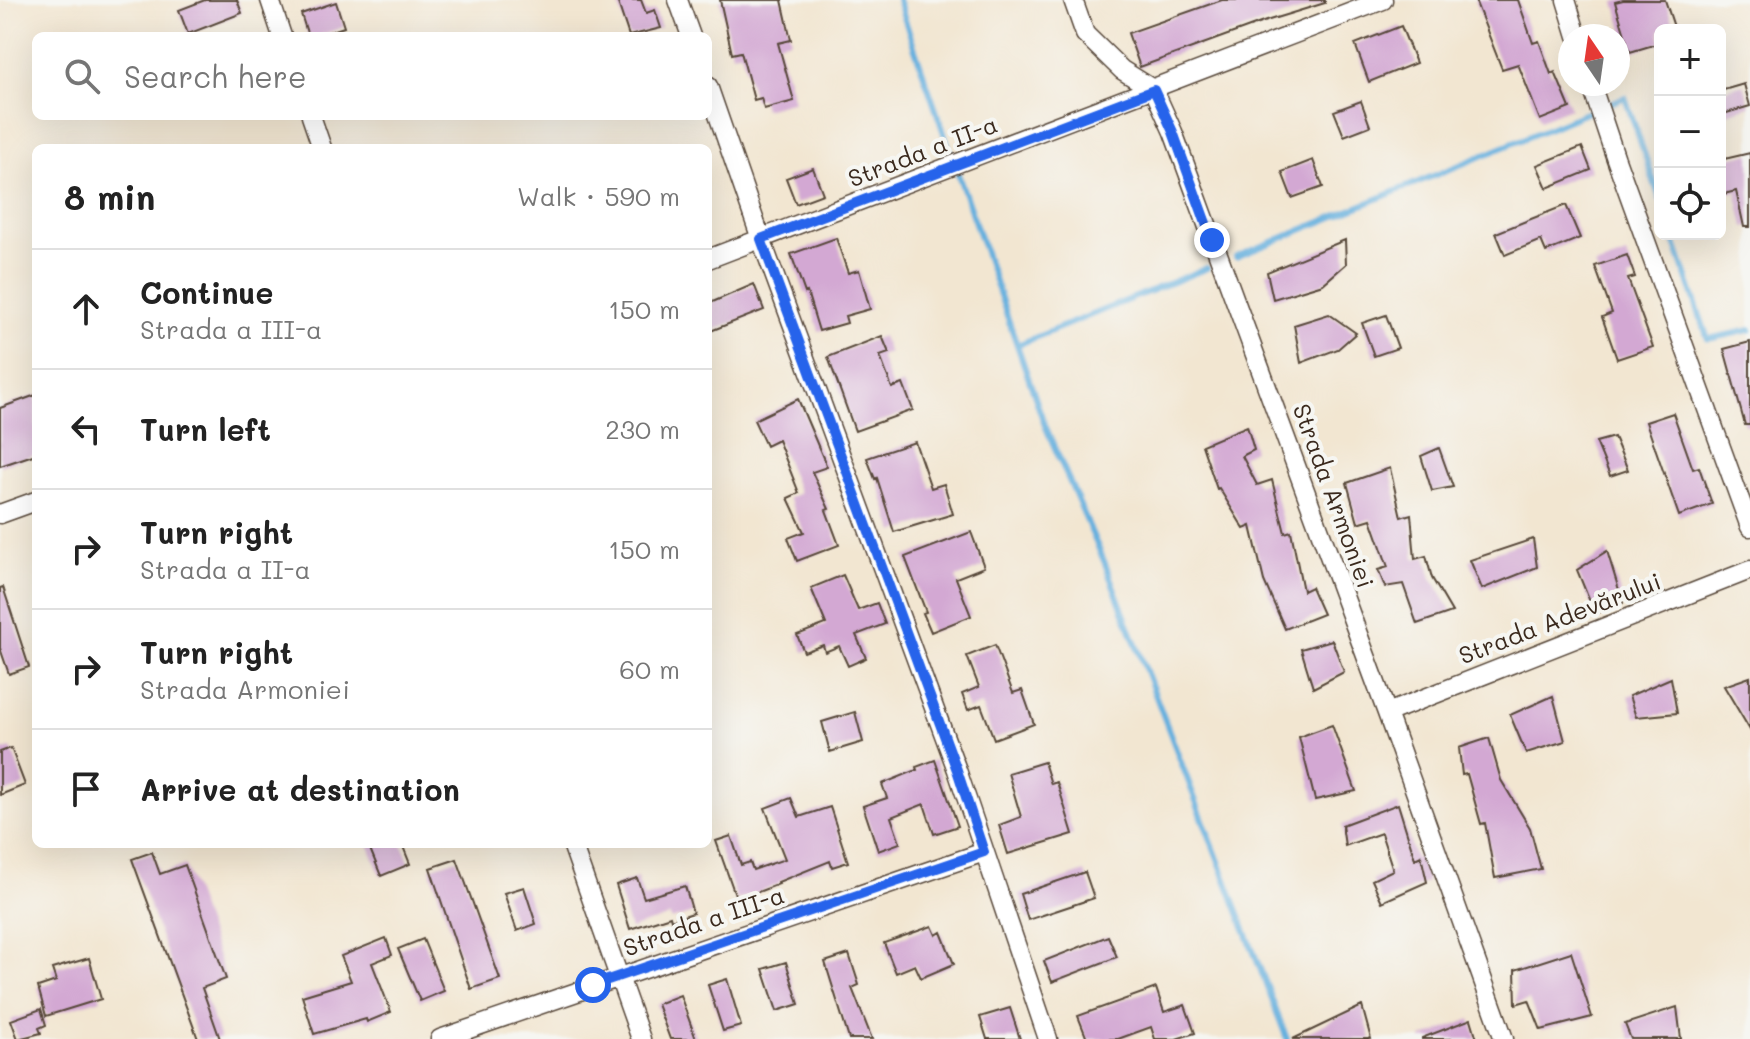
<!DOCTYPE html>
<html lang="en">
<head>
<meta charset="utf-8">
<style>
  body { margin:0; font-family:Mali,sans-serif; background:#f6f6f6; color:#222 }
  .controls { position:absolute; right:24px; top:24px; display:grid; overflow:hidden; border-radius:12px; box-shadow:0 8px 32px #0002 }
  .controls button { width:72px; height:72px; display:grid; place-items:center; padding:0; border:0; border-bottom:2px solid #e0e0e0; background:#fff; color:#222; font:40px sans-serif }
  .compass { position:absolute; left:1558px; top:24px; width:72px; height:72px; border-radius:50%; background:#fff; box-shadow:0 8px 32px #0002; rotate:347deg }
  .stop { position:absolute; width:24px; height:24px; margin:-18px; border:6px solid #2563eb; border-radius:50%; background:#fff }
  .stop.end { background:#2563eb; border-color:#fff; box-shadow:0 2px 8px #0008 }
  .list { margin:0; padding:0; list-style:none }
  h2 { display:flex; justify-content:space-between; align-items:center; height:104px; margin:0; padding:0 32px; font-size:34px }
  h2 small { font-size:26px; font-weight:400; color:#767676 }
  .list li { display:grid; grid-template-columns:52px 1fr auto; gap:24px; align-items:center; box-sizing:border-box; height:120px; padding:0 32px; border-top:2px solid #e0e0e0 }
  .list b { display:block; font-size:30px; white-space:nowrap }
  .list p { margin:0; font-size:26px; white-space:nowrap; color:#767676 }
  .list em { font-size:26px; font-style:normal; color:#767676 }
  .icon { flex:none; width:44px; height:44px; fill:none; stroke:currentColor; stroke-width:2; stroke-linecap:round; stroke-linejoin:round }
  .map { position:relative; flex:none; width:1750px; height:1039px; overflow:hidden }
  .search { position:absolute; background:#fff; box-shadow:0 8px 32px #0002; left:32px; top:32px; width:680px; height:88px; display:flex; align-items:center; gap:20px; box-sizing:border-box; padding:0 28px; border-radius:12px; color:#767676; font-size:30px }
  .panel { position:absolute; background:#fff; box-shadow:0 8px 32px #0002; left:32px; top:144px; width:680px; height:704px; border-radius:12px }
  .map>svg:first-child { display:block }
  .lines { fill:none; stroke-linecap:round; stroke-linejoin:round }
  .stream { stroke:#66b0de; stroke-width:6 }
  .building { fill:#d3a8d3 }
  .minor-casing { stroke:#564639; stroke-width:21 }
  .minor { stroke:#fff; stroke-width:18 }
  .route { stroke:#2563eb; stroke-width:10 }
  .labels { text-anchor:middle; stroke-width:8; stroke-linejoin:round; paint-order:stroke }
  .street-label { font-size:24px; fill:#3b2a1e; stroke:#f6f6f2 }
</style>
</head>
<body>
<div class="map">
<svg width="1750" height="1039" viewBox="0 0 1750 1039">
  <rect width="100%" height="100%" fill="#f6f6f2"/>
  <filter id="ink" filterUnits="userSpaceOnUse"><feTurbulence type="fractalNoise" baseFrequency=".0125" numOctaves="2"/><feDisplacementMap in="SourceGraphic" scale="16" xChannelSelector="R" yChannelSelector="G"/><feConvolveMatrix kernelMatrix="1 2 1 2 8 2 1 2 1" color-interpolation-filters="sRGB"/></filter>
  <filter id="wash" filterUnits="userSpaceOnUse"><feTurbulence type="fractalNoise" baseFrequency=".006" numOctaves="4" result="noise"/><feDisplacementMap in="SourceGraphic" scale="32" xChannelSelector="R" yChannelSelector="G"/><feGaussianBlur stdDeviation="1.8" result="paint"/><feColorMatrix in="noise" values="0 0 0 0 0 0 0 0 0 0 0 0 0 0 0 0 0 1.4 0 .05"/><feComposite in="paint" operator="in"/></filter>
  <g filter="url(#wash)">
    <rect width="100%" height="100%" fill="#f2e6d1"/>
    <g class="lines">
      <path class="stream" d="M898,0L1044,423L1104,561L1287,1039
        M1672,234L1708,339L1750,330
        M1236,257L1625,97L1660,199
        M1017,345L1207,268"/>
    </g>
    <g id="blocks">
      <path class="building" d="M205,0H237L242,13L188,34L179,10Z
        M617,0H641L646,13L655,10L661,28L629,36Z
        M720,0H782L791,40L778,43L794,101L764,109L761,98L754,100L741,52L732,54Z
        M1222,0H1325V3L1266,21L1140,67L1128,33Z
        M1475,0H1518L1533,43L1539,41L1551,74L1555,72L1570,108L1540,120L1518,64L1502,69Z
        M1623,0H1665L1675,30H1660V43L1630,52L1615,2Z
        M336,2L344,27L317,36H308L301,14Z
        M1401,26L1416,63L1369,82L1355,44Z
        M1744,84L1750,106L1720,115V91Z
        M1361,101L1370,126L1344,136L1334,111Z
        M1582,147L1591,170L1547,188L1537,165Z
        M1750,153V227H1744L1736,191L1720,195V160Z
        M1313,160L1323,187L1292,198L1282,172Z
        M813,168L823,194L796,204L786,178Z
        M1566,205L1580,238L1546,252L1541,240L1505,255L1496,233Z
        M836,238L848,273L859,270L870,309L845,316L847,323L819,331L807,292L805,293L791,254Z
        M1345,240L1346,264L1323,284L1273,299L1267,272Z
        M1627,255L1635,277L1628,279L1653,347L1617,359L1602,317L1612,313L1595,266Z
        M754,284L764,310L708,332V304Z
        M1329,314L1356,333L1338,349L1301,363L1294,325Z
        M1386,315L1398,348L1374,356L1362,323Z
        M882,336L889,353L880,356L892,388L903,384L913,410L855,431L828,357Z
        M1750,342V425H1745L1724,349Z
        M36,395V454L0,466V408Z
        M798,399L827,467L812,472L829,509L826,510L839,545L797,561L788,538L804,532L788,498L799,493L778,440L766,446L754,420Z
        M1673,413L1693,469L1699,467L1712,504L1679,516L1646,422Z
        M1247,426L1254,450L1242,456L1257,485L1272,480L1285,533L1291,531L1303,591L1311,587L1323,614L1285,629L1264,581L1251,526L1244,529L1219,488L1217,489L1202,445Z
        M1614,437L1628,470L1610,476L1596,442Z
        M915,442L931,488L944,484L953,514L894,532L877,478L875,479L867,458Z
        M1439,448L1453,487L1432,491L1421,456Z
        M1390,468L1401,517L1411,514L1415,559L1426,556L1432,578L1452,612L1417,624L1403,584L1385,587L1378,570L1388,567L1371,519L1358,523L1347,483Z
        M971,532L984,567L956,578L971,616L931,632L923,613L926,612L905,557Z
        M1533,539L1537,567L1482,589L1470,560Z
        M1607,551L1623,603L1595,614L1577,570Z
        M843,575L858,610L877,603L885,624L856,635L866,658L848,666L839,646L825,652L823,645L804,652L797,635L826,624L811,588Z
        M3,587L29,667L9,674L0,648V588Z
        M1332,640L1344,672L1313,688L1301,649Z
        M995,645L1013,693L1022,690L1034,724L994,739L981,705L968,710L962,694L979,687L967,656Z
        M1750,677V730L1724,686Z
        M1671,678L1677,713L1636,717L1629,696Z
        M1553,696L1565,741L1526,753L1510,715Z
        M855,712L863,742L830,752L822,722Z
        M1332,725L1356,791L1315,800L1299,737Z
        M1489,738L1501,780L1530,828L1541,869L1495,878L1485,823L1481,824L1467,774L1462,775L1459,748Z
        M11,748L25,785L0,795V752Z
        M935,760L958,826L934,834L924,804L891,817L900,843L878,851L863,806L887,798L882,784L917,770L916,767Z
        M1044,762L1051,784L1057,782L1073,834L1008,854L999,825L1021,817L1008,773Z
        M791,798L799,817L830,807L848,862L832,867L830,861L778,882L779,884L737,900L716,841L731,836L741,865L750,862L753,870L785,859L765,808Z
        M1398,804L1415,859L1421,856L1427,882L1382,902L1372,880L1393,870L1381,833L1345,846L1342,825Z
        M368,844H402L410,864L381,876Z
        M152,852L160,874L185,865L226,979L202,988L220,1039H198L132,859Z
        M457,859L500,979L471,989L430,868Z
        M1085,872L1094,898L1028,920L1020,894Z
        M637,878L644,898L685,886L693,913L671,920L670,916L630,929L616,885Z
        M524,887L536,924L517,931L504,893Z
        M932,926L936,935L941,932L954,964L921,978L915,965L896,973L884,943Z
        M1108,936L1117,957L1052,982L1044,961Z
        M386,938L392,955L372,963L391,1012L367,1022L366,1019L314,1034L302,996L351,981L341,956Z
        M423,939L444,991L420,1001L398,949Z
        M1571,952L1592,1017L1541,1030L1529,1000L1516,1004L1515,970Z
        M849,954L859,985L852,988L872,1039H849L825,962Z
        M89,958L101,999L46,1016L38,987L56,981L52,969Z
        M786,962L799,1004L777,1011L763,969Z
        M727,979L741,1026L723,1031L708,985Z
        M1156,988L1164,1012L1185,1005L1195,1033L1176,1039H1155L1151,1027L1118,1039H1087L1078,1016Z
        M680,995L696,1039H670L657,1004Z
        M1362,1006L1371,1039H1293Z
        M1677,1007L1681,1039H1631L1625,1024Z
        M1010,1008L1020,1039H987L980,1017Z
        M41,1009L46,1025L39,1028L41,1033L18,1039L11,1020Z
        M1471,1019L1477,1039H1422V1038Z"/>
    </g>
  </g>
  <g filter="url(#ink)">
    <use href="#blocks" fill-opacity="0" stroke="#564639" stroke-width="2"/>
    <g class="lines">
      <defs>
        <path id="minor" d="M270,0L282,36
          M678,0L691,36
          M1073,0L1085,34L1122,70L1154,90L1173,132L1387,713L1504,1039
          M1566,0L1577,36
          M1591,84L1616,159L1750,527
          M708,86L761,239L957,770L1048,1039
          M311,116L322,148
          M708,259C934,174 1158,85 1383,0
          M0,514L36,501
          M1387,713L1750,570
          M572,844L641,1039
          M440,1039L984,852"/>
      </defs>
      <use href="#minor" class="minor-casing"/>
      <use href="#minor" class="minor"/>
    </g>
  </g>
  <g class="lines" filter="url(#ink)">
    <path class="route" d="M593,985L984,852L957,770L761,239L1154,90L1173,132L1212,240"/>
  </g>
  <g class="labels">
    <g class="street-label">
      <text transform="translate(923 152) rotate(-21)" y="8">Strada a II-a</text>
      <text transform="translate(1333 496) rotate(70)" y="8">Strada Armoniei</text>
      <text transform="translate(1560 619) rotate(-21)" y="8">Strada Adevărului</text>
      <text transform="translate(704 922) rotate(-19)" y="8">Strada a III-a</text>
    </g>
  </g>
</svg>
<div class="controls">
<button>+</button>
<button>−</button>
<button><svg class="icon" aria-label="locate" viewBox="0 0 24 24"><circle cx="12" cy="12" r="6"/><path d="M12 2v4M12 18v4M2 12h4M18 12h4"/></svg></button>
</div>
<svg class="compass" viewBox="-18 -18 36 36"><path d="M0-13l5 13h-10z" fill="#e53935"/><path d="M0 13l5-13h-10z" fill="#767676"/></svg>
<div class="stop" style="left:593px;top:985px"></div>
<div class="stop end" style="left:1212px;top:240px"></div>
<div class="search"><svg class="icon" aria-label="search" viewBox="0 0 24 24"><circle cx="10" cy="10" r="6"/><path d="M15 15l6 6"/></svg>Search here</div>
<section class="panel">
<h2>8 min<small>Walk · 590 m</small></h2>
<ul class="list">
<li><svg class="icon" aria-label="ahead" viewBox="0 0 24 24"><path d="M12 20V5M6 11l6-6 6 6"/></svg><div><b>Continue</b><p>Strada a III-a</p></div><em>150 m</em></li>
<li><svg class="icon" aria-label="left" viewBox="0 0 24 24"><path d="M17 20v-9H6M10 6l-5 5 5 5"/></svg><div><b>Turn left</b></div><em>230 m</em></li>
<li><svg class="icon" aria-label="right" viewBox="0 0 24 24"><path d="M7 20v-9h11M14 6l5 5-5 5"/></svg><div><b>Turn right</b><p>Strada a II-a</p></div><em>150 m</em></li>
<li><svg class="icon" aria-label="right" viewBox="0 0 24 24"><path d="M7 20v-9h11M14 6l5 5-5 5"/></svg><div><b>Turn right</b><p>Strada Armoniei</p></div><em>60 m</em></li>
<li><svg class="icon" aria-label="arrive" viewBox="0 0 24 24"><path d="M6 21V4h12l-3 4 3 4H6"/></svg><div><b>Arrive at destination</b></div></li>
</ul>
</section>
</div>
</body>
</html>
